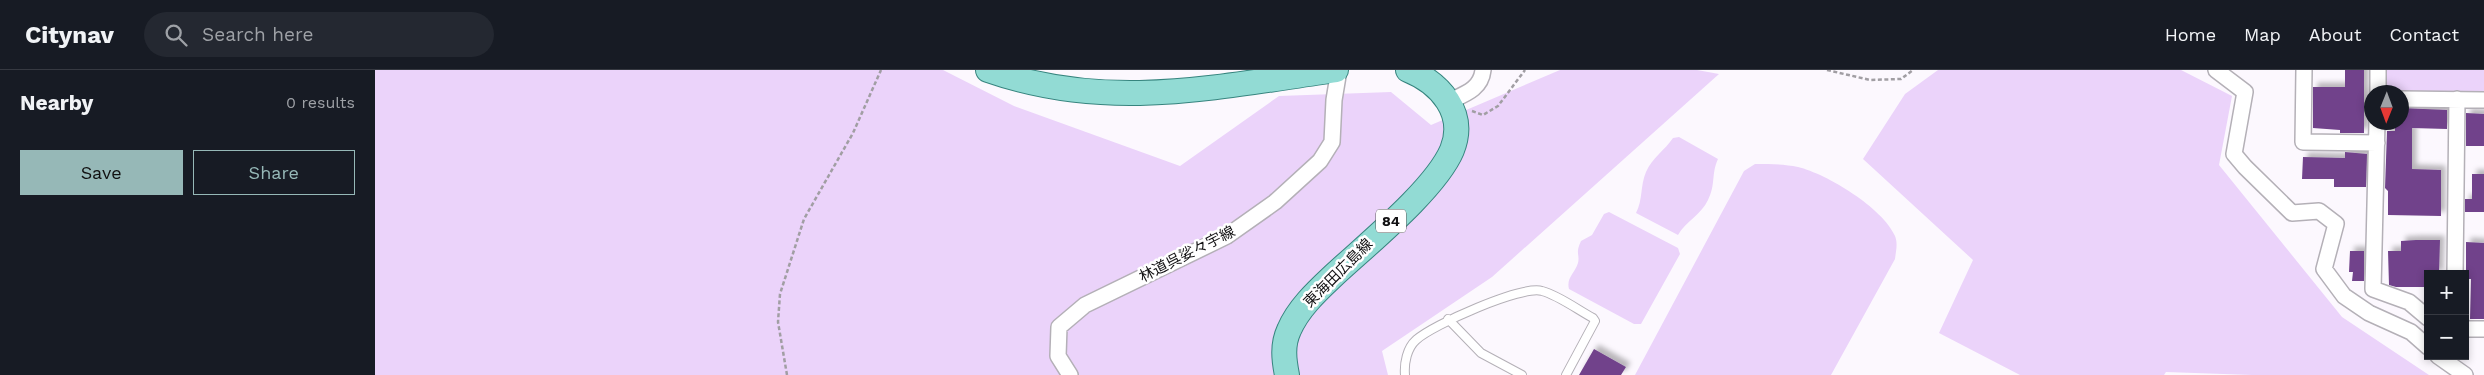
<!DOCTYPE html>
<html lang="en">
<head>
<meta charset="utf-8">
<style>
  body { margin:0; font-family:"Work Sans","Noto Sans JP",sans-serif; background:#242831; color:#f1f3f6 }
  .controls { position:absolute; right:15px; bottom:15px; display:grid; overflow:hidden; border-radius:0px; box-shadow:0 2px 8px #0003 }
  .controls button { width:45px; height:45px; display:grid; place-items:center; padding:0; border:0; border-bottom:1px solid #363941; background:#171b24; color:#f1f3f6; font:25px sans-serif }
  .compass { position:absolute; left:1989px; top:15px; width:45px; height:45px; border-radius:50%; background:#171b24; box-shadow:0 2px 8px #0003; rotate:181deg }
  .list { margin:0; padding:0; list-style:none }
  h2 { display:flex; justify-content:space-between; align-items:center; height:65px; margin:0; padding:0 20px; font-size:21px }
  h2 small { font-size:16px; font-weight:400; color:#9ea1a6 }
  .actions { display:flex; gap:10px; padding:15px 20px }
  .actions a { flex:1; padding:11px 0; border:1px solid #96b8b7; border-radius:0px; text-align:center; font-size:18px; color:#96b8b7 }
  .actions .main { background:#96b8b7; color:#111 }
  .icon { flex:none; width:28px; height:28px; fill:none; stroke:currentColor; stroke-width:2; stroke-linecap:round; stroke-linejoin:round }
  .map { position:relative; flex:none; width:2109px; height:305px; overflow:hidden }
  header { display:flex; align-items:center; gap:30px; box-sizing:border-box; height:70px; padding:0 25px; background:#171b24; border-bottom:1px solid #363941 }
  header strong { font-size:24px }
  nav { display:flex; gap:28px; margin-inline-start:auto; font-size:18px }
  .search { width:350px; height:45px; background:#242831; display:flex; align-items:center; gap:12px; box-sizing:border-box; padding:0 18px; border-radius:28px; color:#9ea1a6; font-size:19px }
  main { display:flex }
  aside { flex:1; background:#171b24 }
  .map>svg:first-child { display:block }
  .green { fill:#ebd3fa }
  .building { fill:#71438b; filter:url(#shadow) }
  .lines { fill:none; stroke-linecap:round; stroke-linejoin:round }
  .service-casing { stroke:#b4b0b7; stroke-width:10 }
  .minor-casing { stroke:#b4b0b7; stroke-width:18 }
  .primary-casing { stroke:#36847e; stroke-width:26 }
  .path { stroke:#a19ea3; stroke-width:2.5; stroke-dasharray:4 2.5; stroke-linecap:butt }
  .service { stroke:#fff; stroke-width:8 }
  .minor { stroke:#fff; stroke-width:15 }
  .primary { stroke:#92dbd4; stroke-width:24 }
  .labels { text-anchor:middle; stroke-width:5; stroke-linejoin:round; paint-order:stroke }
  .shield { fill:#fff; stroke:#585859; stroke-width:1 }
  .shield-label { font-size:14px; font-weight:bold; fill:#111012 }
  .street-label { font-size:15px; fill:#111012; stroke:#fff }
</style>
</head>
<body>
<header>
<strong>Citynav</strong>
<div class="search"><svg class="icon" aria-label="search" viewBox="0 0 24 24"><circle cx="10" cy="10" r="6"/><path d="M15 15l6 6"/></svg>Search here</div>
<nav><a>Home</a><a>Map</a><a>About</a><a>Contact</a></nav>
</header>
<main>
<aside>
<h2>Nearby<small>0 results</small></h2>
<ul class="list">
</ul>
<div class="actions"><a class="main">Save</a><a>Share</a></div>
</aside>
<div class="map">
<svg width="2109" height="305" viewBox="0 0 2109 305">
  <defs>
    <filter id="shadow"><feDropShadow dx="4.5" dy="-4.5" stdDeviation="2.5" flood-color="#0004"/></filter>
  </defs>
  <rect width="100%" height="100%" fill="#fcf8fe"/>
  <path class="green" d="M0,0H568L639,36L805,96L904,26L1016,22L1056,55L1185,0H1322L1344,4L1117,207L1007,281L1013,305H0Z
    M1563,0H1806L1857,26L1844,95L1967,247L2054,305H1877L1791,302L1789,305H1645L1564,263L1598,190L1488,89L1530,24Z
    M2011,0H2109V24L2016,22L2010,18Z
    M1304,67L1343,89C1336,104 1341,114 1333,130C1326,145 1311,151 1303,165L1261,143C1268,130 1265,116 1271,102C1277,88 1290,80 1298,68Z
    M1380,94C1395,94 1409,94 1423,97C1452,104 1508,138 1520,166C1523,174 1521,180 1520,189L1456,305H1260L1369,101Z
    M1234,142L1303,178L1305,184L1266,254H1259L1194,219C1191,208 1200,203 1203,193C1205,184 1200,184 1206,171L1217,165L1229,144Z"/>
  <path class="building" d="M1970,0H1989V63H1965V60L1938,58V17H1970Z
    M2026,38L2072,40V59L2037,58V99L2066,100V146L2013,145V121L2010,118L2012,61H2020V52H2026Z
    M2091,43L2109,44V76H2091Z
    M1970,82L1992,84L1991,117H1959V109H1927L1928,87L1970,88Z
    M2097,104H2109V142H2090V129H2097Z
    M2041,170H2065L2064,204H2053V217H2021L2014,215L2013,181H2026V171Z
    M2091,172L2109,173V249H2095L2096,209H2091Z
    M1975,181H1989V211H1977L1978,202H1974Z
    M1219,279L1251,297L1246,305H1204Z"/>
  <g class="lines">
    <defs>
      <path id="service" d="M1073,249L1106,283L1147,305
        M1030,305C1029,293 1032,278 1041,270C1057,255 1147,215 1167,221C1183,225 1203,240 1218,248L1220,251L1191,305"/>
      <path id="minor" d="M1841,0L1870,22L1859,84L1870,97L1917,143L1944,141L1961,154L1949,199L1969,226L1994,243L2036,262L2053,277
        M1929,0L1928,72L2002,73
        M2003,22V0
        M2026,29L2109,30
        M1075,31C1090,24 1106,19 1108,0
        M2002,52L1998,219L2034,232L2053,248
        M2080,204L2082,29
        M2090,259H2109
        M2063,286L2090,305
        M695,305L683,286L684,257L710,235L852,166L900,132L945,91L957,72L959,30L964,0"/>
      <path id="primary" d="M613,0C733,42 840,17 961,0
        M912,305C909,290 907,275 914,260C923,239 941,222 957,207C990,176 1060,120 1077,80C1092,43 1065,13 1033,0"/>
    </defs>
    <use href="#service" class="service-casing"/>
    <use href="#minor" class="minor-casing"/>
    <use href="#primary" class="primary-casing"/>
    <path class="path" d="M1452,0L1495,10L1526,9L1538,0
      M1097,41L1108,45L1123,36L1150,0
      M412,305L403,252L405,224L429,149L478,63L506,0"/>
    <use href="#service" class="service"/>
    <use href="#minor" class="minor"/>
    <use href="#primary" class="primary"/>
  </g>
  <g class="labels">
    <rect class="shield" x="1001" y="139.5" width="30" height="23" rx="4"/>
    <g class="shield-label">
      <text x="1016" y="156">84</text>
    </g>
    <g class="street-label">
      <text transform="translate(812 184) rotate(-27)" y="5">林道呉娑々宇線</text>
      <text transform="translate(963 203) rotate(-45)" y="5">東海田広島線</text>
    </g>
  </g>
</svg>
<div class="controls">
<button>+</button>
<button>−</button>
</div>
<svg class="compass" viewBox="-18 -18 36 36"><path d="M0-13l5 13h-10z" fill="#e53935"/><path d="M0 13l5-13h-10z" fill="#9ea1a6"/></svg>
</div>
</main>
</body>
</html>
